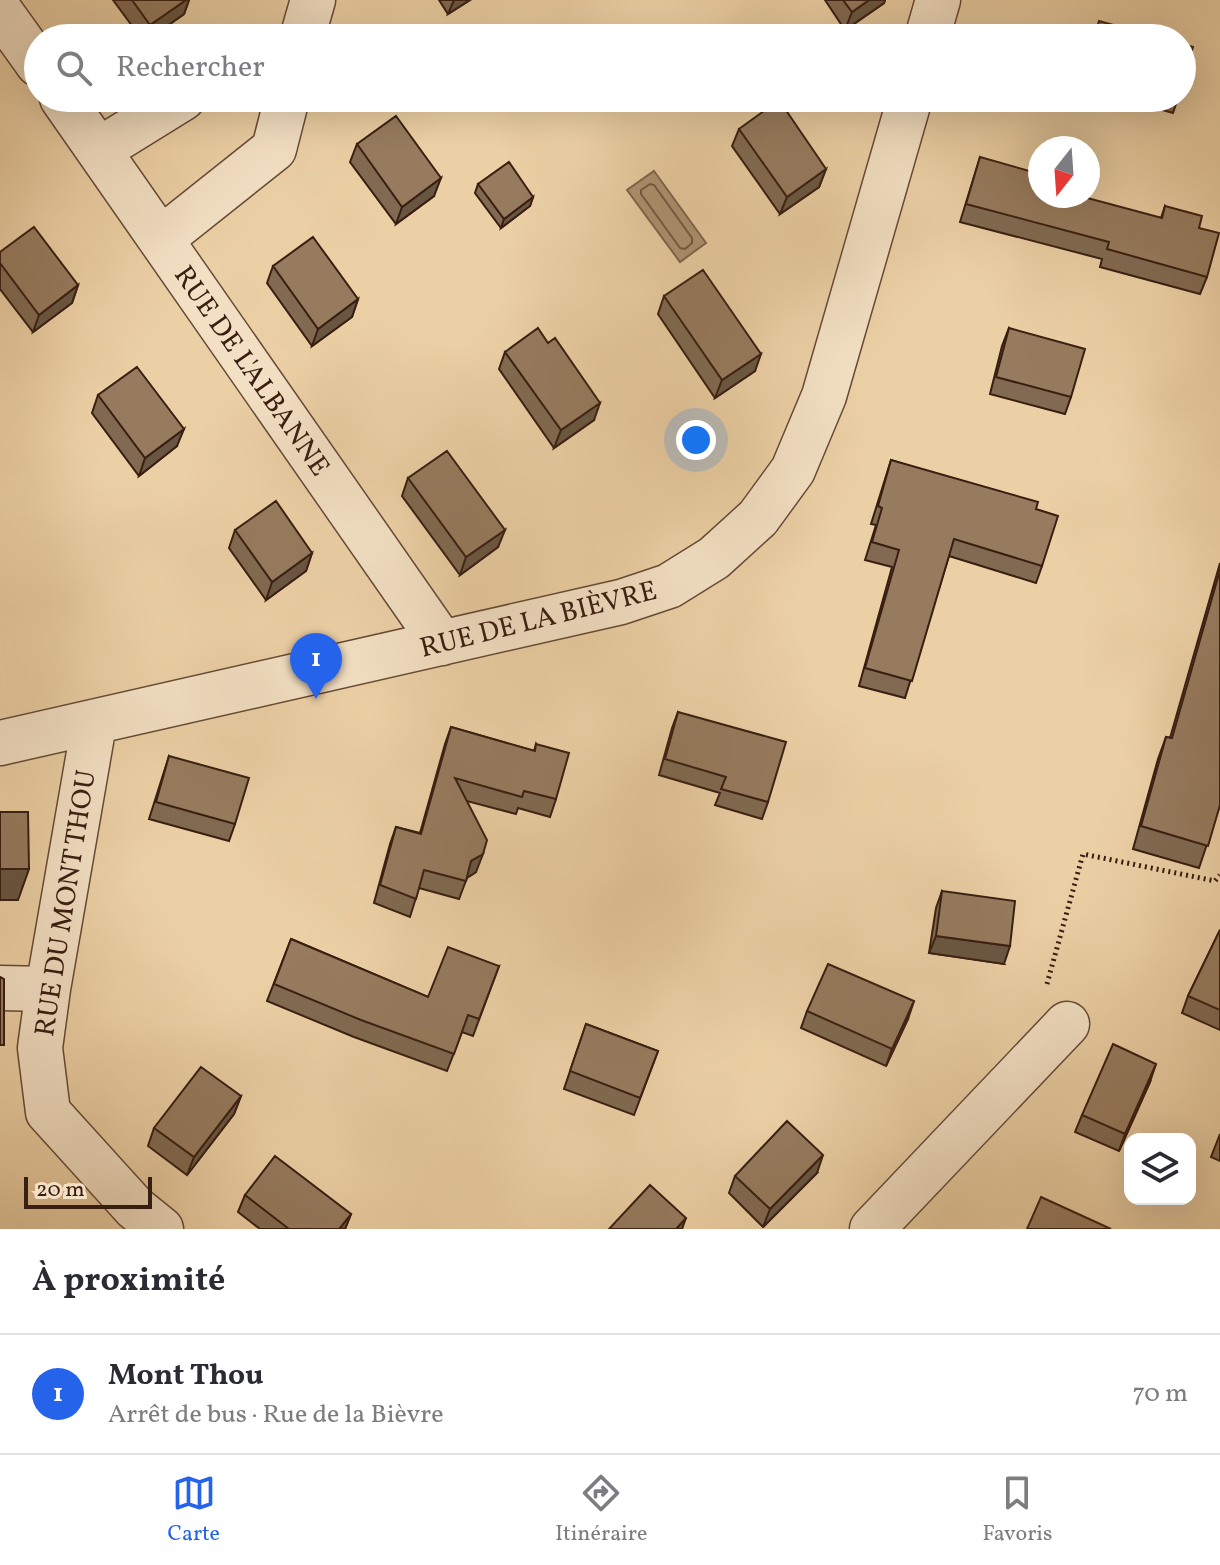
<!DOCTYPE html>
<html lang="fr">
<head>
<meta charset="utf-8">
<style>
  body { margin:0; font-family:Vollkorn,serif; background:#f7f7f7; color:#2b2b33 }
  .controls { position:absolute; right:24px; bottom:24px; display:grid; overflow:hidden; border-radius:16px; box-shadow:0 8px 32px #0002 }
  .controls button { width:72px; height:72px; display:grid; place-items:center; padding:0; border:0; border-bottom:2px solid #e1e1e2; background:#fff; color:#2b2b33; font:40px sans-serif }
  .compass { position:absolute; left:1028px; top:136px; width:72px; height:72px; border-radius:50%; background:#fff; box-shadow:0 8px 32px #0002; rotate:197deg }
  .scale { position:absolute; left:24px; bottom:20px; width:128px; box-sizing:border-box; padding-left:8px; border:4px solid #391e12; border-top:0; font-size:22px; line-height:28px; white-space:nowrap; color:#391e12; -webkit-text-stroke:6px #f3e0c4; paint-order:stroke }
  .you { position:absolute; left:696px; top:440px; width:28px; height:28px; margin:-20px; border:6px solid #fff; border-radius:50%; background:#1a73e8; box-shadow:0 0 0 12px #1a73e833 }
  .badge { display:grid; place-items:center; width:52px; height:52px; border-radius:50%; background:#2563eb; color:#fff; font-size:26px; font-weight:700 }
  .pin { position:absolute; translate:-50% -66px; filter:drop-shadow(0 2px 4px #0008) }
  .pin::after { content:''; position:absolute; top:42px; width:28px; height:24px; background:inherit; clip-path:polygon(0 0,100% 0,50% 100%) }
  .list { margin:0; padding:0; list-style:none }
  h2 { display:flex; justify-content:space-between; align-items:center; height:104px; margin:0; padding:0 32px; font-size:34px }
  h2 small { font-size:26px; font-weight:400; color:#7c7c81 }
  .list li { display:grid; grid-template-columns:52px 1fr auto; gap:24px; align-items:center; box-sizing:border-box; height:120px; padding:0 32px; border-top:2px solid #e1e1e2 }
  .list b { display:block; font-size:30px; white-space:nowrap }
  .list p { margin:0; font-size:26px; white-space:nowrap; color:#7c7c81 }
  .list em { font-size:26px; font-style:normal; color:#7c7c81 }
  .icon { flex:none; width:44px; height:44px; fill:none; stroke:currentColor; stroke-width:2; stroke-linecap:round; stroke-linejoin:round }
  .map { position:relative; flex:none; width:1220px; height:1229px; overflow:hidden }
  .search { position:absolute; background:#fff; box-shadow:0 8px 32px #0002; left:24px; right:24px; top:24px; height:88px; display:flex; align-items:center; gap:20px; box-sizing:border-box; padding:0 28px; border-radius:44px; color:#7c7c81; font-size:30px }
  .sheet { height:224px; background:#fff }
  nav { display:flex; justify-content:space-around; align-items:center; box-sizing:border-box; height:112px; border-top:2px solid #e1e1e2; background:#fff; font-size:22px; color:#7c7c81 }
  nav a { display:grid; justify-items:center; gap:4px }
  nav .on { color:#2563eb }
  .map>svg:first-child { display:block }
  .water { fill:#af9373; stroke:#80644c; stroke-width:2 }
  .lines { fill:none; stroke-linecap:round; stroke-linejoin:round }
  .shore { stroke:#745842; stroke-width:2 }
  .minor-casing { stroke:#664a37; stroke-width:47 }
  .path { stroke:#391e12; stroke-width:5; stroke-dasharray:2 4; stroke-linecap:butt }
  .minor { stroke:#f3e0c4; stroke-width:44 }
  .wall { fill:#816a51; stroke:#391e12; stroke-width:2 }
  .shaded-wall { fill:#695642; stroke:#391e12; stroke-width:2 }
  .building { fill:#967b5e; stroke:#391e12; stroke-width:2 }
  .labels { text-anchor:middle; stroke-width:6; stroke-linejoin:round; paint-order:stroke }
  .street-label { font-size:28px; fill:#391e12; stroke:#f3e0c4 }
</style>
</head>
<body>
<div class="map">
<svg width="1220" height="1229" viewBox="0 0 1220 1229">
  <rect width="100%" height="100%" fill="#ecd0a5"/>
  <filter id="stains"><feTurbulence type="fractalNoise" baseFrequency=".0025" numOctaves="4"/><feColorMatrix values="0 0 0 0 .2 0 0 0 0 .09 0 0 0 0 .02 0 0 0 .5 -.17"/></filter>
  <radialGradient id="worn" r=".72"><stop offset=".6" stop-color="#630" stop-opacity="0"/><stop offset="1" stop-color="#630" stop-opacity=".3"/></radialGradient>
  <path class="water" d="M654,171L706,243L680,262L627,190Z"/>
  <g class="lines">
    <path class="shore" d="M650,184L654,185L692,238V243L685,249L680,248L641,194V190Z"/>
    <defs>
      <path id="minor" d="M0,11L38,64
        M302,38L313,0
        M927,38L938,0
        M62,98L442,643
        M99,150L183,98
        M161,239L274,149L287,98
        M94,724L48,989L40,1048L48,1112L135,1208L161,1229
        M0,743L621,602L669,586L714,558L758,518L793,470L824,396L910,98
        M0,988L48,989
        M872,1229L1067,1024"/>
    </defs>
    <use href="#minor" class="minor-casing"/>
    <path class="path" d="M1047,984L1083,854L1215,881L1220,875"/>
    <use href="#minor" class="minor"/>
  </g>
  <path class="wall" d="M113,0H189L184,14L150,38H141Z
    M439,0H470L448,14Z
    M825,0H885L884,3L845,30Z
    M1120,98H1178L1173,113Z
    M739,129L826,169L819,187L780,214L732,146Z
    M357,144L434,196L396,224L350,162Z
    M980,157L1040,196L1161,218L1165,206L1207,277L1200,294L1100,267L1102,259L960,222Z
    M478,184L533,197L530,206L501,228L475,193Z
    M0,252L78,285L72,303L33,332L0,289Z
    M273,266L358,299L352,317L312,346L267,283Z
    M664,296L755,371L715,398L658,314Z
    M1009,328L1071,397L1065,414L990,394L1002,346Z
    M505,352L594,420L554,448L499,369Z
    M98,395L177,446L139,476L92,413Z
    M891,460L1036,509L1042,566L1036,583L949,556L905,698L859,686L892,567L865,560L876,525L871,524Z
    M408,478L498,547L460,575L402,496Z
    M235,530L312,553L306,571L266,600L229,548Z
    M1220,563V805L1199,868L1133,849L1158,759L1166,737L1170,738Z
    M678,712L768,802L762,819L715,805L720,793L659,775L672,728Z
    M451,727L534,751L536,744L556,799L550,817L518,808L516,814L467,801L476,872L467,878L459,899L419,888L410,917L374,903L390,844L396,827L420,833L445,744Z
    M169,756L235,824L229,841L149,819Z
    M942,891L1004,964L929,953L936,908Z
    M1220,930V1030L1182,1013L1188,996Z
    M291,939L428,997L499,966L473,1036L462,1032L447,1071L354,1037L267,1001Z
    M807,1011L908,1019L886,1066L801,1028Z
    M586,1024L658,1051L634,1115L564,1089Z
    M1150,1082L1119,1151L1075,1132L1082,1115Z
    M241,1096L234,1114L187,1175L148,1146L154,1128Z
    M1220,1134V1161L1211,1157Z
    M817,1173L763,1227L729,1193L735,1176Z
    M245,1195L351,1214L345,1229H260L238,1212Z"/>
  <path class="shaded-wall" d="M186,0H189L184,14L150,38H146L150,25Z
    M454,0H470L448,14Z
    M869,0H885L884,3L845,30L852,12Z
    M826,169L819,187L780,214L787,197Z
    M441,178L434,196L396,224L402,207Z
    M533,197L530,206L501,228L504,219Z
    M78,285L72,303L33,332L39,315Z
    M358,299L352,317L312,346L318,329Z
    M761,354L755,371L715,398L722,380Z
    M600,403L594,420L554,448L561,430Z
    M184,429L177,446L139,476L145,458Z
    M505,530L498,547L460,575L466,557Z
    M312,553L306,571L266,600L272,582Z
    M483,854L476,872L465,879L471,861Z
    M0,869H29L18,900H0Z
    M936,936L1010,946L1004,964L929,953Z
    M914,1001L908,1019L886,1066L892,1049Z
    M1156,1064L1150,1082L1119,1151L1125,1134Z
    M241,1096L234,1114L187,1175L194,1157Z
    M823,1155L817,1173L763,1227L770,1209Z
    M351,1214L345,1229H339Z
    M686,1218L682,1229H676Z"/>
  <path class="building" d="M132,0H186L150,25Z
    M843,0H869L852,12Z
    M1099,21L1160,38H1094Z
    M1182,44L1193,47L1182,85Z
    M779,100L826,169L787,197L739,129Z
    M396,116L441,178L402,207L357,144Z
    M980,157L1040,174V196H1080L1162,218L1165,206L1202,216L1199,228L1219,233L1207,277L1107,249L1109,242L966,204Z
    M509,162L533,197L504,219L478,184Z
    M34,227L78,285L39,315L0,263V252Z
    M313,237L358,299L318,329L273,266Z
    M703,270L761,354L722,380L664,296Z
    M538,328L548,343L555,338L600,403L561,430L505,352Z
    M1009,328L1085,349L1071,397L996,377Z
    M137,367L184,429L145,458L98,395Z
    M447,451L505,530L466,557L408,478Z
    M891,460L1038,502L1036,509L1058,516L1042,566L954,539L912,681L865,668L899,550L872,542L882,508L878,506Z
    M276,501L312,553L272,582L235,530Z
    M1220,570V805L1208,846L1141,826L1166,737L1172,738Z
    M678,712L786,742L768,802L721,789L726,777L665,759Z
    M451,727L535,751L536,744L569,753L556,799L524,791L522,797L455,778L487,840L483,854L471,861L466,881L424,870L416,899L380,885L396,827L421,834Z
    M169,756L249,778L235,824L156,802Z
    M0,812H28L29,869H0Z
    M942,891L1015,901L1010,946L936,936Z
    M1220,930V1010L1188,996Z
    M291,939L428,997L448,947L499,966L479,1019L468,1015L454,1054L361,1020L274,984Z
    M828,964L914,1001L892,1049L807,1011Z
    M0,977L4,979V1045H0Z
    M586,1024L658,1051L640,1098L570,1071Z
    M1113,1044L1156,1064L1125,1134L1082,1115Z
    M201,1067L241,1096L194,1157L154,1128Z
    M787,1121L823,1155L770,1209L735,1176Z
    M275,1156L351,1214L339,1229H289L245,1195Z
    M650,1185L686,1218L676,1229H609Z
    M1041,1197L1111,1229H1027Z"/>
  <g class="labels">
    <g class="street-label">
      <text transform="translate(253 370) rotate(55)" y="10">RUE DE L'ALBANNE</text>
      <text transform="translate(538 618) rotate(-14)" y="10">RUE DE LA BIÈVRE</text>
      <text transform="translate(64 903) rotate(-81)" y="10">RUE DU MONT THOU</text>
    </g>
  </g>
  <rect width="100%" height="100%" filter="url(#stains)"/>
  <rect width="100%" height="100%" fill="url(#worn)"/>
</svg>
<div class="controls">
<button><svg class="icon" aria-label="layers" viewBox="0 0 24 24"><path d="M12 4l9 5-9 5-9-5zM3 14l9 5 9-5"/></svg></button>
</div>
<svg class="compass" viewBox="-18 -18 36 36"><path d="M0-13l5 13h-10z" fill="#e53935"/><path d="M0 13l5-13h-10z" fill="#7c7c81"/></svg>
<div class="scale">20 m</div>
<div class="you"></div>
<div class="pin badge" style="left:316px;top:699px">1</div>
<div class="search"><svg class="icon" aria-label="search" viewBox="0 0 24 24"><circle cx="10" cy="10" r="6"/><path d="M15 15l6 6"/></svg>Rechercher</div>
</div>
<section class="sheet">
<h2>À proximité<small></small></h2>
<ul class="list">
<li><span class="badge">1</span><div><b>Mont Thou</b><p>Arrêt de bus · Rue de la Bièvre</p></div><em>70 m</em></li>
</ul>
</section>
<nav>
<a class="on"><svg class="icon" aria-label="map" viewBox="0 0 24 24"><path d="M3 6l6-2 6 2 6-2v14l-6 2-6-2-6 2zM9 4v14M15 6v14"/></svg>Carte</a>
<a><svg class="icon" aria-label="directions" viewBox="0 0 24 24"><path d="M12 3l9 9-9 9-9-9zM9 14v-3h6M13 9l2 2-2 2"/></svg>Itinéraire</a>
<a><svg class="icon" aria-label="saved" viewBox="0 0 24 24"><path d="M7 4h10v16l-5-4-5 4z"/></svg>Favoris</a>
</nav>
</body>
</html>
